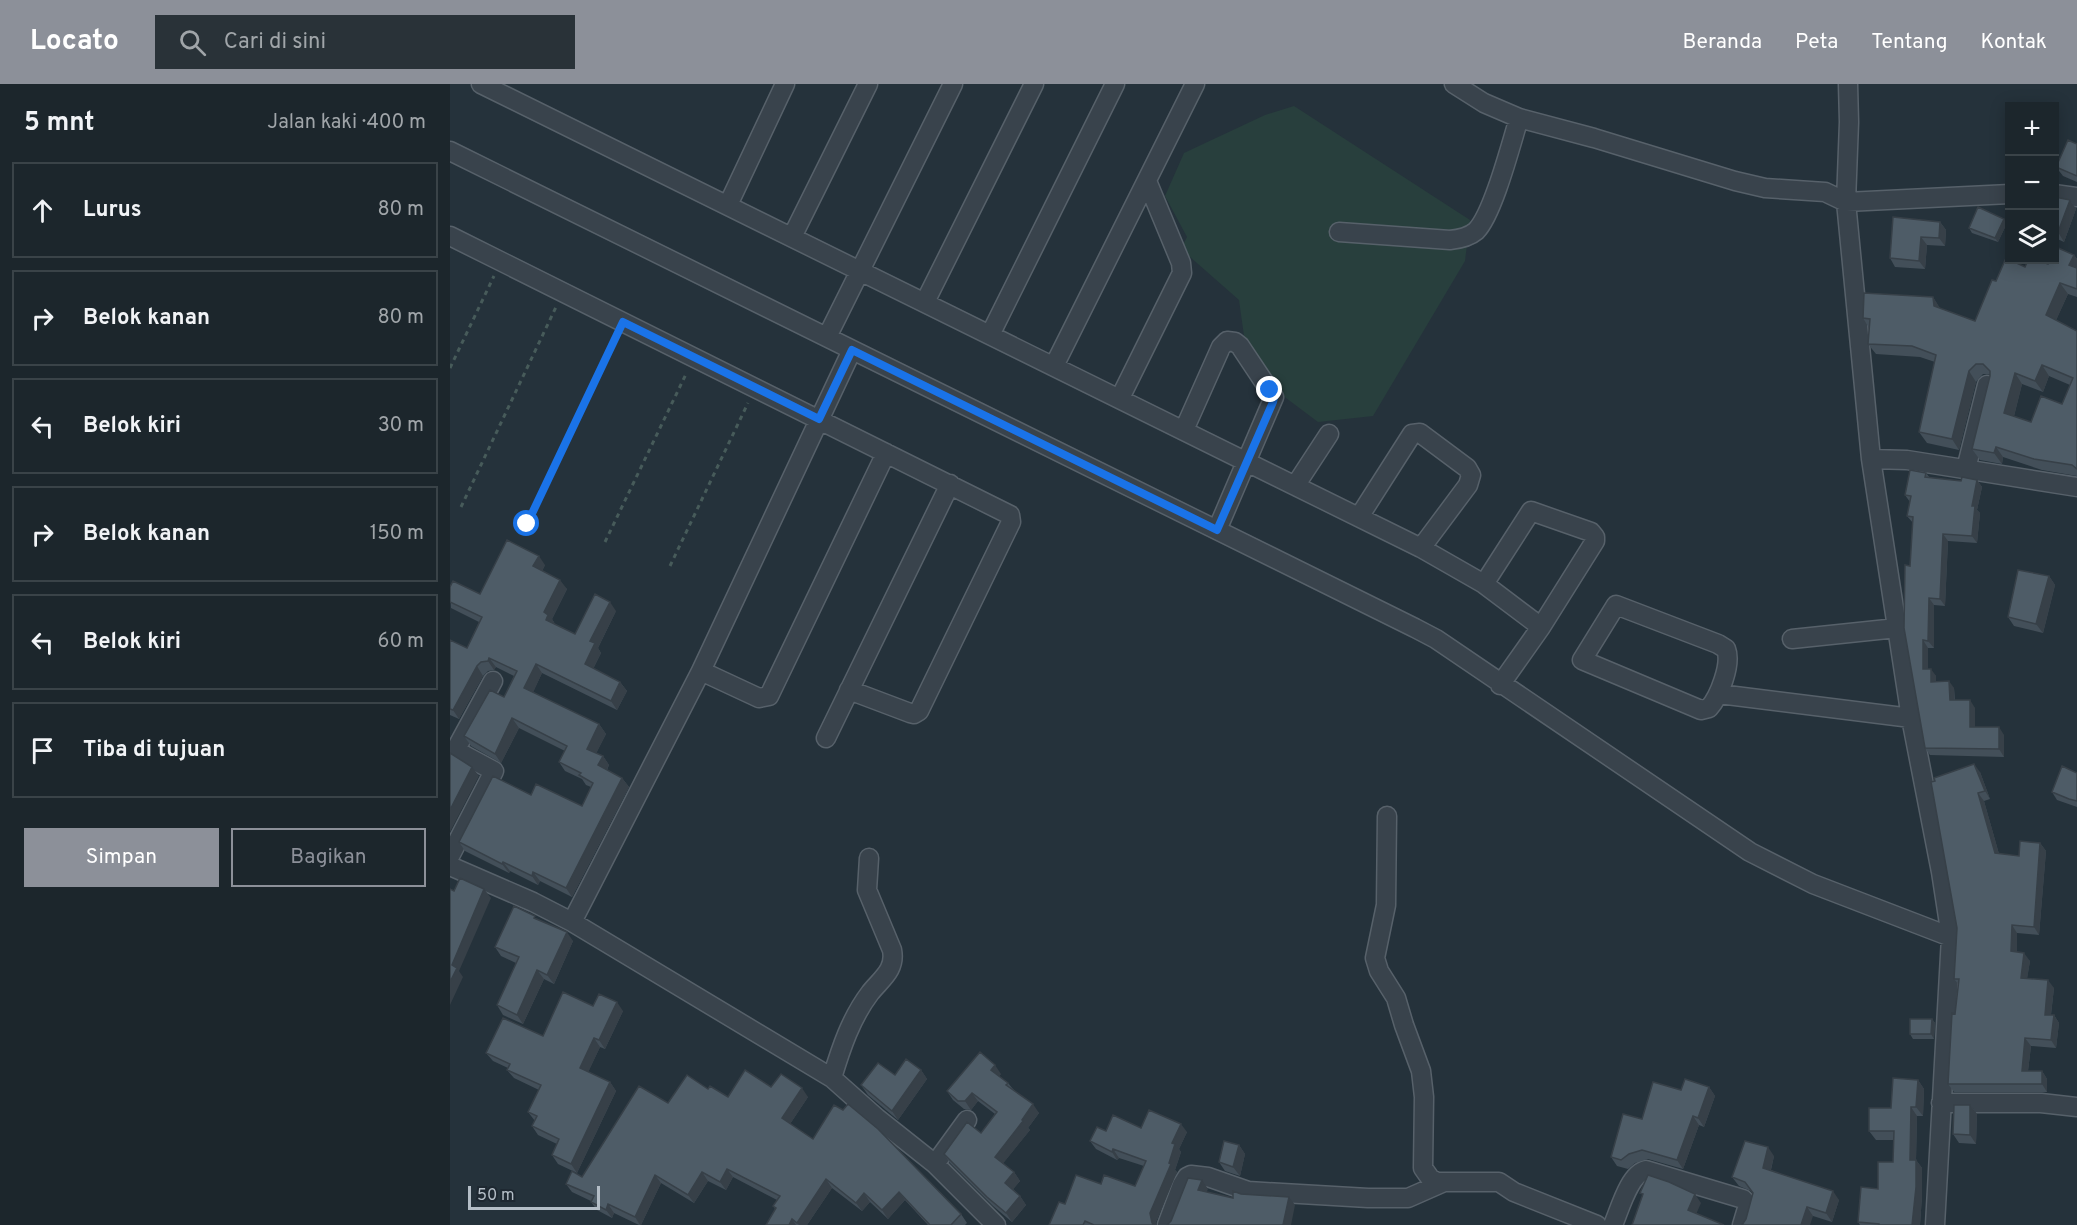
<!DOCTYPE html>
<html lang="id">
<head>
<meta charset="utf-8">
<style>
  body { margin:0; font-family:Overpass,sans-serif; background:#293238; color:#f1f3f6 }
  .controls { position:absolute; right:18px; top:18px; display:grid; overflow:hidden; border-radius:0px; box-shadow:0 3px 15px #0003 }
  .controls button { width:54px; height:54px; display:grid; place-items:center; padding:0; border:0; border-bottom:2px solid #3a4348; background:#1c262c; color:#f1f3f6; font:30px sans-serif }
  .scale { position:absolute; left:18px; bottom:15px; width:132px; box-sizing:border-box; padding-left:6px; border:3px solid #b4bec7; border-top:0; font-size:16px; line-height:21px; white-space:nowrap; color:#b4bec7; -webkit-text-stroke:4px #1e2831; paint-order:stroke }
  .stop { position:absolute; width:18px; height:18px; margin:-14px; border:4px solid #1a73e8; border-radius:50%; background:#fff }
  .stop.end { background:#1a73e8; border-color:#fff; box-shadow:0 2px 6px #0008 }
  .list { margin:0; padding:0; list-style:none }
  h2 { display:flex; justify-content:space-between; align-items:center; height:78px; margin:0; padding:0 24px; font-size:26px }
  h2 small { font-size:20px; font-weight:400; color:#a0a5a9 }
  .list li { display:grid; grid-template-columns:39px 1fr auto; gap:18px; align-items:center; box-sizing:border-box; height:96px; margin:0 12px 12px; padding:0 12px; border:2px solid #3a4348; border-radius:0px }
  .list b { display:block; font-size:22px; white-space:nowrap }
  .list em { font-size:20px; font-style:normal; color:#a0a5a9 }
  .actions { display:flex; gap:12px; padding:18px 24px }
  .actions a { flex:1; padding:14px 0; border:2px solid #8c9099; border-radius:0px; text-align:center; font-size:21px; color:#8c9099 }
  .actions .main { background:#8c9099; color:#fff }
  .icon { flex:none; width:33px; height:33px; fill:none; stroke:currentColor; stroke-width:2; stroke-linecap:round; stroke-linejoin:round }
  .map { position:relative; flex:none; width:1627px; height:1141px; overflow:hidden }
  header { display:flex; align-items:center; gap:36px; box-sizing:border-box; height:84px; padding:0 30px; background:#8c9099; color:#fff }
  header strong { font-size:28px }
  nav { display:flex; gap:33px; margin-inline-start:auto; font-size:21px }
  .search { width:420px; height:54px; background:#293238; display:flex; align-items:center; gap:15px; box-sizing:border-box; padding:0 21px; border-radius:0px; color:#a0a5a9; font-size:22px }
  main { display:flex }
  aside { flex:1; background:#1c262c }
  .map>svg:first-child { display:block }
  .green { fill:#283f3d }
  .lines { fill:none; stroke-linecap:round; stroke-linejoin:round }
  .minor-casing { stroke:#57616a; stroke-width:21 }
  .path { stroke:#475b5a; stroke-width:3; stroke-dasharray:4.5 4.5; stroke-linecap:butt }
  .minor { stroke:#39434c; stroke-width:18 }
  .wall { fill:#434f59; fill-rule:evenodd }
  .shaded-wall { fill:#374048 }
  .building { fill:#4e5c67; stroke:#374048; stroke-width:1.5; fill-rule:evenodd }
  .route { stroke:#1a73e8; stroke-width:8 }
</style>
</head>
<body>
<header>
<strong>Locato</strong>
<div class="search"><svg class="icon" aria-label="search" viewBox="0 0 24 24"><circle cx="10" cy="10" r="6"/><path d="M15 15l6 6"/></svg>Cari di sini</div>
<nav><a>Beranda</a><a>Peta</a><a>Tentang</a><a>Kontak</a></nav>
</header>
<main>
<aside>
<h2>5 mnt<small>Jalan kaki · 400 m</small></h2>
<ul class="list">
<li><svg class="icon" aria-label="ahead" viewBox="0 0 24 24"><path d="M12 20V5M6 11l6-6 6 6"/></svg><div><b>Lurus</b></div><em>80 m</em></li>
<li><svg class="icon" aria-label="right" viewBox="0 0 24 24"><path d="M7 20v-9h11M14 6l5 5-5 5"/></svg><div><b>Belok kanan</b></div><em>80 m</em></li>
<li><svg class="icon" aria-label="left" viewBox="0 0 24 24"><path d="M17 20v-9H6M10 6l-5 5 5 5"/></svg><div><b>Belok kiri</b></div><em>30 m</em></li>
<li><svg class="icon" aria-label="right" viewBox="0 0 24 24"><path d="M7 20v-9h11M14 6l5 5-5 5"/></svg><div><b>Belok kanan</b></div><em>150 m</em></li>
<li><svg class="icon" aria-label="left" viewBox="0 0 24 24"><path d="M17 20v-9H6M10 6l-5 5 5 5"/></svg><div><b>Belok kiri</b></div><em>60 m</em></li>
<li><svg class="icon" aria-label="arrive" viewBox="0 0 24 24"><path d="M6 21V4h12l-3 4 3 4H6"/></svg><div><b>Tiba di tujuan</b></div></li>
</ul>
<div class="actions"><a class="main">Simpan</a><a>Bagikan</a></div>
</aside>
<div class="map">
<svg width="1627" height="1141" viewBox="0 0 1627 1141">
  <rect width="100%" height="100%" fill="#25323b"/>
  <path class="green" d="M844,22L1020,136L1015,177L923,332L868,338L832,311L795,259L789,216L731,165L737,153L715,112L734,69L815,31Z"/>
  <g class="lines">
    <defs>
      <path id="minor" d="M31,0L971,464L1034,500L1091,543
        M1004,0L1034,19L1069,34L1144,54L1285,97L1315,104L1375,108L1396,118L1560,110
        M1398,0L1399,38L1396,118L1421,375L1461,634L1491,788L1501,853L1485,1141
        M0,67L965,544L986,555L1300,768L1363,800L1501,853
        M1604,110L1627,113
        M278,121L335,0
        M889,148L1000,156C1010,155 1019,153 1026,147C1043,130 1061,60 1069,34
        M0,152L560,431L561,438L469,627L464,630L460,629L399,606
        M342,153L418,0
        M475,218L584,0
        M540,251L665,0
        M377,253L503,0
        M604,282L745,0
        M670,314L732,189L731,179L697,97
        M734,346L771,263L777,257L785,258L790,262L824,313L767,446
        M1421,375L1457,376L1627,403
        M1516,385L1537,301
        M845,402L879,350
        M909,433L962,350L970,349L1017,384L1021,391L1018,401L971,464
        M1034,500L1081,427L1141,448L1145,453V457L1091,543L1050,601
        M1166,521L1268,560L1276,565C1282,580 1269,613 1259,624L1251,626L1132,576Z
        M1342,555L1447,544
        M251,587L309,614L319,612L436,369
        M1269,610L1461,634
        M376,654L500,400
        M937,732L936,821L925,874L929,887L946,914L954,941L971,987L974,1013L973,1084L980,1094L987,1098H1049L1064,1108L1147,1141
        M0,772L44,687L16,672L6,665L43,597
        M0,782L83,818L122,838L382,994L427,1034L485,1080L546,1141
        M122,838L251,587L402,266
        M382,994C391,964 401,934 420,909C431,895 446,886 442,866L417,806L419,774
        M1491,1019H1591L1627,1023
        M485,1080L517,1036
        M717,1141L732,1101L737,1093L741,1091L758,1093L798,1107L918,1114H958L992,1099
        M1163,1141C1170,1125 1179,1090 1196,1086L1293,1115L1298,1121L1292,1141"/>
    </defs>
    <use href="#minor" class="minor-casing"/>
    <path class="path" d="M0,284L44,192
      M11,423L106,223
      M77,440L166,253
      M155,458L237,288
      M220,482L298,319"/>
    <use href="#minor" class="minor"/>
  </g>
  <path class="wall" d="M1627,60V98L1613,92L1606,83Z
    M1605,113L1620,116L1626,125L1614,158L1605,154Z
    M1490,138L1496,146L1495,162L1477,161L1475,185L1445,183L1440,174Z
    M1557,139L1548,158L1522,149L1519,144Z
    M1624,171L1627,175V213L1618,210L1606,236L1627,247V392L1592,386L1553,373L1552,380L1530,376L1522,365L1540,290H1533L1526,298L1509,366L1477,359L1469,348L1485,278L1470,273L1426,270L1418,260L1419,244L1413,234L1483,213L1490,225L1525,237L1546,197L1575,183L1598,180ZM1599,292L1620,301L1612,320L1581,338L1564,332L1572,300L1593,308Z
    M1476,389L1480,394L1511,397L1527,396L1532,403L1527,426L1530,429L1527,459L1498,457L1495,522L1484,521V564H1478V585L1486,592V597L1504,604L1505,616L1525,624V643L1554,651V673L1480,671L1475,664L1460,482L1463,439L1457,432L1460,418L1455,411Z
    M95,481L92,487L117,505L102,535L105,540L125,550L166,527L148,564L151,569L143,585L170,598L177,607L167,626L92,589L83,608L149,640L156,650L146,669L153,672L159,681L157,686L172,694L179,703L122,813L90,797L88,801L60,787L59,789L15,767L9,758L81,711L132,722L141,703L136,701L132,695L115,687L109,678L115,667L69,644L51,679L21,662L14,652L54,613L64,592L46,583L44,586L38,587L33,592L9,635L0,631V556L17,564L29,538L1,524L0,503L30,510Z
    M1599,492L1605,501L1593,549L1564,542L1558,533Z
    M1530,688L1540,715L1534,717L1549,770L1569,772L1590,759L1596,767L1589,851L1567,849V868L1580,877L1577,894L1604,904L1601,931H1604L1609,939L1606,964L1581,962L1578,987H1592L1597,995V1008H1504L1498,1000L1505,930L1509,901L1504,895Z
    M1627,689V723L1607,716L1602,708Z
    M87,835L123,857L104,900L94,895L73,940L53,931L47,921L66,879L51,872L45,863Z
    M143,922L173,927L155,965L150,963L138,988L160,998L166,1007L127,1089L108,1080L102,1071L107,1060L88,1051L82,1042L85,1037L78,1028L89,1006L64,994L57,986L58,984L43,977L36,969L93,952Z
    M1482,935L1485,939L1484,955H1463L1460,950Z
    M471,986L477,995L448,1036L418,1011L411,1001L445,991Z
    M551,990L549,992L558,999L563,1005L589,1029L578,1044L580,1046L553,1079L564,1088L570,1097L563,1105L570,1112L576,1121L562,1138L543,1122L500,1079L494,1070L531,1049L545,1030L528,1017L521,1026L514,1025L503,1016L497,1007Z
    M1468,996L1474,1005L1473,1032H1467L1466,1076L1472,1084V1112L1470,1141H1410L1408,1138L1428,1105L1443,1078L1444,1056H1426L1419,1047Z
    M321,1003L358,1013L340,1040L363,1055L511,1130L517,1139L515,1141H478L455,1116L438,1135L420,1118L412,1127L382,1104L357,1141H316L325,1125L323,1122L327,1116L283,1093L276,1106L258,1097L244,1119L211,1099L191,1141H189L164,1129L162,1134L147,1126L141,1118V1117L122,1108L116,1100L132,1093L218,1019L258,1005L278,1013Z
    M1259,1003L1265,1012L1254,1043L1249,1041L1233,1085L1198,1075L1185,1079L1178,1085L1167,1082L1161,1073L1231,1006Z
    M1520,1021L1527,1030L1526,1060L1509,1059L1503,1050Z
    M691,1044L737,1048L729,1065L731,1068L725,1086L727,1088L706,1138L707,1141H599L615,1120L651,1100L685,1102L694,1082L669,1074L667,1076L646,1065L640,1057Z
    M789,1061L795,1070L790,1092L775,1087L769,1078Z
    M1324,1072L1321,1086L1389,1116L1382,1138L1363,1132L1293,1141L1296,1135L1303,1109L1301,1107L1289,1102L1282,1093Z"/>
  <path class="shaded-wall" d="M1620,116L1626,125L1614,158L1608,148Z
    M1554,135L1557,139L1548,158L1545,154Z
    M1490,138L1496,146L1495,162L1489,154Z
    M1471,153L1477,161L1475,185L1469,177Z
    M1624,171L1627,175V191L1619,181Z
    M1610,199L1618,210L1604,241L1596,231Z
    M1483,213L1490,224L1492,233L1484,222Z
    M1592,281L1599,292L1593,308L1585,297Z
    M1519,287L1526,298L1509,366L1502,355Z
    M1565,289L1572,300L1562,340L1554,329Z
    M1546,363L1553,373L1552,380L1544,369Z
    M1527,396L1532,403L1527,426L1530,429L1527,459L1522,452V422Z
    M1493,450L1498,457L1495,522L1490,515Z
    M89,472L95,481L90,491L83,482Z
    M1599,492L1605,501L1593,549L1586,540Z
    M110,496L117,505L102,535L105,540L96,536L94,528Z
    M1479,514L1484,521V564L1478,557Z
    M160,518L166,527L148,564L151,569L141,589L135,580L140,557Z
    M1473,556L1478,564V592L1473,585Z
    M39,574L46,583L44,586L38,577Z
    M86,580L92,589L81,613L74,604Z
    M27,582L33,592L9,635L3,626Z
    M1481,585L1486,592V605L1481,598Z
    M1499,597L1504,604L1505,624L1500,616Z
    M170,598L177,607L167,626L161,617Z
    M1520,616L1525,624V650L1520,643Z
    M62,634L69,644L51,679L45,670Z
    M149,640L156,650L144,674L137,665Z
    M1549,643L1554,651V673L1549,665Z
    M153,672L159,681L154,691L148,681Z
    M1524,680L1530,688L1540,715L1535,707Z
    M22,683L29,692L0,748V726Z
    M172,694L179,703L122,813L116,804Z
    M1528,709L1534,717L1551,777L1545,769Z
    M1590,759L1596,767L1589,851L1584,843Z
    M53,778L60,787L59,789L52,780Z
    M83,788L90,797L88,801L82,792Z
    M34,805L41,814L9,887L13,893L0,921V898L2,881Z
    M1562,841L1567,849V875L1561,867Z
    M117,848L123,857L104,900L97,891Z
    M1574,869L1580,877L1576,902L1571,894Z
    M87,886L94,895L73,940L67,931Z
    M1598,896L1604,904L1600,938L1595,931Z
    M167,918L173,927L155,965L149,956Z
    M1604,931L1609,939L1606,964L1601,956Z
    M1482,935L1485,939L1484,955L1481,950Z
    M144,954L150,963L136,993L130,984Z
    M1575,954L1581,962L1577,995L1572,987Z
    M545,981L551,990L547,995L541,986Z
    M471,986L477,995L448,1036L442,1027Z
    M1592,987L1597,995V1008L1592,1000Z
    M1468,996L1474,1005L1473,1032L1466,1023Z
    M160,998L166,1007L127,1089L121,1080Z
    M1259,1003L1265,1012L1254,1043L1248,1034Z
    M352,1004L358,1013L338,1043L332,1034Z
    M522,1009L528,1017L521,1026L515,1017Z
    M583,1020L589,1029L578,1044L580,1046L551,1082L545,1073Z
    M1520,1021L1527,1030L1526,1060L1520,1051Z
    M1461,1023L1467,1032L1466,1076L1472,1084V1112L1470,1141H1462L1460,1076Z
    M1243,1032L1249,1041L1233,1085L1227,1076Z
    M731,1040L737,1048L729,1065L731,1068L725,1086L727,1088L706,1138L707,1141H703L702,1139L700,1129L719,1079L722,1059Z
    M789,1061L795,1070L790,1092L783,1083Z
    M1318,1063L1324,1072L1319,1093L1313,1084Z
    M663,1065L669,1074L667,1076L662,1068Z
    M277,1085L283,1093L276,1106L270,1098Z
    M252,1088L258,1097L244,1119L238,1111Z
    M564,1088L570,1097L561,1108L555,1099Z
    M205,1091L211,1099L191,1141H190L185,1133Z
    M376,1095L382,1104L357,1141H349L347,1139Z
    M752,1096L758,1105L754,1114L748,1106Z
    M1383,1107L1389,1116L1382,1138L1376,1129Z
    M449,1108L455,1116L438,1135L432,1126Z
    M414,1109L420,1118L412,1127L406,1119Z
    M1245,1110L1251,1119L1244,1135L1238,1126Z
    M570,1112L576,1121L562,1138L556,1129Z
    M839,1113L845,1121L841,1141H833Z
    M158,1120L164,1129L162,1134L156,1126Z
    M1357,1123L1363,1132L1360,1141H1351Z
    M342,1135L346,1141H339Z"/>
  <path class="building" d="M1618,56L1627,60V92L1606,83Z
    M1605,113L1620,116L1608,148L1605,147Z
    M1528,123L1554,135L1545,154L1519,144Z
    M1443,133L1490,138L1489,154L1471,153L1469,177L1440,174Z
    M1606,163L1624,171L1619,181L1627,184V205L1610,199L1596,231L1627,247V385L1622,381L1584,375L1546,363L1544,369L1522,365L1540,292V287L1533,280H1526L1519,287L1502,355L1469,348L1486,271L1462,262L1418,260L1420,235L1413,234L1414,209L1483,213L1484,222L1525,237L1542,196L1546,197L1556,174L1575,183L1578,176H1588L1598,180L1600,176H1605V166ZM1592,281L1623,294L1612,320L1591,312L1581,338L1554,329L1565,289L1585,297Z
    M1460,386L1476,389L1475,393L1511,397L1512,393L1527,396L1522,422H1525L1522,452L1493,450L1490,515L1479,514L1478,557L1473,556V585H1481V598L1499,597L1500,616H1520V643H1549V665L1475,664L1454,544L1455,481L1460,482L1463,433L1457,432L1461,412L1455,411Z
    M57,456L89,472L83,482L110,496L94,528L98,531L96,536L125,550L145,510L160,518L140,557L145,559L135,580L170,598L161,617L86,580L74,604L149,640L137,665L153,672L148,681L172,694L116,804L83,788L82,792L53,778L52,780L9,758L43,692L81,711L86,700L132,722L143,699L129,691L131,689L109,678L117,662L62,634L45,670L14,652L40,606L54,613L67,587L39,574L38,577L31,578L27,582L3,626L0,625V556L17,564L32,533L0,518V503L3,497L30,510Z
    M1568,486L1599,492L1586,540L1558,533Z
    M0,669L22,683L0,726Z
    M1524,680L1535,707L1528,709L1545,769L1569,772L1570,757L1590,759L1584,843L1562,841L1561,867L1574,869L1571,894L1598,896L1595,931H1604L1601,956L1575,954L1572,987H1592V1000H1498L1502,929L1505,930L1509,895H1504L1507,844L1481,698L1485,697L1484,694Z
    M1612,682L1627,689V717L1619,715L1602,708Z
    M10,794L34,805L2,881L7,884L0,898V805L4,807Z
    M64,822L85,832L84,834L117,848L97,891L87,886L67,931L47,921L69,873L45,863Z
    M113,908L143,922L149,910L167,918L149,956L144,954L130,984L160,998L121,1080L102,1071L109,1055L82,1042L87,1032L78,1028L91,1001L57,986L60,980L36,969L53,934L93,952Z
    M1460,935H1482L1481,950H1460Z
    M530,968L545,981L541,986L558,999L556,1001L583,1020L572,1036L573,1037L545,1073L564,1088L555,1099L570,1112L556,1129L537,1113L494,1070L517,1038L531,1049L547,1028L522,1009L515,1017H508L497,1007Z
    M456,975L471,986L442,1027L411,1001L428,979L445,991Z
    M295,986L321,1003L331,990L352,1004L332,1034L363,1055L384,1021L393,1026L398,1020L428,1045L511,1130L501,1141H480L449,1108L432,1126L414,1109L406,1119L376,1095L347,1139L342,1135L339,1141H316L326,1124L323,1122L330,1112L277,1085L270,1098L252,1088L238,1111L205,1091L185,1133L158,1120L156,1126L141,1118L144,1112L116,1100L122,1087L132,1093L189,1002L218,1019L237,991L258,1005L260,1002L278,1013Z
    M1443,994L1468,996L1466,1023H1461L1460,1076H1466V1103L1462,1141H1429V1140L1408,1138L1411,1103L1428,1105V1078H1443L1444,1047H1419V1024H1441Z
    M1235,995L1259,1003L1248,1034L1243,1032L1227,1076L1192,1066L1179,1070L1171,1076L1161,1073L1173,1030L1192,1035L1203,998L1231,1006Z
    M1504,1021H1520V1051L1503,1050Z
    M699,1026L731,1040L722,1059L725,1060L719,1079L721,1080L700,1129L702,1139L704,1141H644L635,1137L633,1141H599L609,1118L615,1120L626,1091L651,1100L654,1091L685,1102L696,1077L663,1065L662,1068L640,1057L647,1043L656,1047L663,1031L691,1044Z
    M774,1057L789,1061L783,1083L769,1078Z
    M1295,1057L1318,1063L1313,1084L1383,1107L1376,1129L1357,1123L1351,1141H1292L1296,1135L1303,1109L1295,1098L1282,1093Z
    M1198,1091L1219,1098L1245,1110L1238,1126L1274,1141H1182L1193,1110L1190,1109Z
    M738,1094L752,1096L748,1106L783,1114V1107L791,1110L839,1113L833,1141H717L721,1137Z"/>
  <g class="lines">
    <path class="route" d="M77,440L173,238L369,335L402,266L767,446L823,318L824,314L820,306"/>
  </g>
</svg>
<div class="controls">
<button>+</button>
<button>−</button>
<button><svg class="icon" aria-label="layers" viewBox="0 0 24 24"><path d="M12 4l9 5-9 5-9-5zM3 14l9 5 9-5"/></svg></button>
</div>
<div class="scale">50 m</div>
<div class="stop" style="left:77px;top:440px"></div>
<div class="stop end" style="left:820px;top:306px"></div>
</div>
</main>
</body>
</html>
